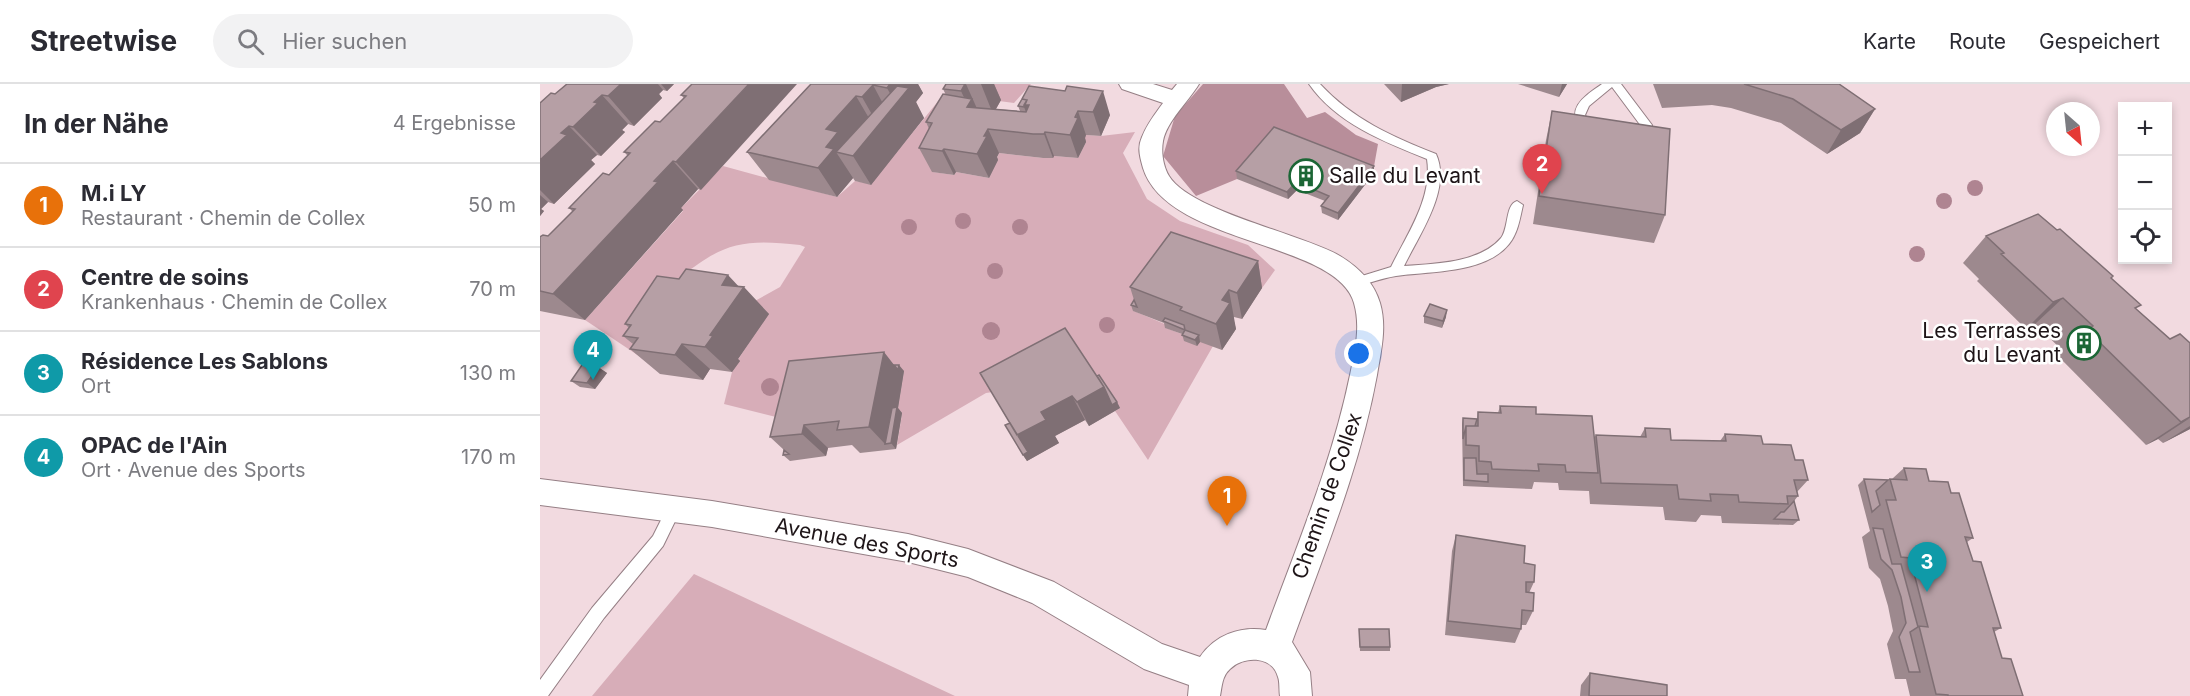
<!DOCTYPE html>
<html lang="de">
<head>
<meta charset="utf-8">
<style>
  body { margin:0; font-family:Inter,sans-serif; background:#f2f2f3; color:#2b2b33 }
  .controls { position:absolute; right:18px; top:18px; display:grid; overflow:hidden; border-radius:0px; box-shadow:0 3px 9px #0003 }
  .controls button { width:54px; height:54px; display:grid; place-items:center; padding:0; border:0; border-bottom:2px solid #e1e1e2; background:#fff; color:#2b2b33; font:30px sans-serif }
  .compass { position:absolute; left:1506px; top:18px; width:54px; height:54px; border-radius:50%; background:#fff; box-shadow:0 3px 9px #0003; rotate:153deg }
  .you { position:absolute; left:819px; top:270px; width:21px; height:21px; margin:-15px; border:4px solid #fff; border-radius:50%; background:#1a73e8; box-shadow:0 0 0 9px #1a73e833 }
  .badge { display:grid; place-items:center; width:39px; height:39px; border-radius:50%; background:#111827; color:#fff; font-size:20px; font-weight:700 }
  .pin { position:absolute; translate:-50% -50px; filter:drop-shadow(0 2px 3px #0008) }
  .pin::after { content:''; position:absolute; top:32px; width:21px; height:18px; background:inherit; clip-path:polygon(0 0,100% 0,50% 100%) }
  .list { margin:0; padding:0; list-style:none }
  h2 { display:flex; justify-content:space-between; align-items:center; height:78px; margin:0; padding:0 24px; font-size:26px }
  h2 small { font-size:20px; font-weight:400; color:#7c7c81 }
  .list li { display:grid; grid-template-columns:39px 1fr auto; gap:18px; align-items:center; box-sizing:border-box; height:84px; padding:0 24px; border-top:2px solid #e1e1e2 }
  .list b { display:block; font-size:22px; white-space:nowrap }
  .list p { margin:0; font-size:20px; white-space:nowrap; color:#7c7c81 }
  .list em { font-size:20px; font-style:normal; color:#7c7c81 }
  .icon { flex:none; width:33px; height:33px; fill:none; stroke:currentColor; stroke-width:2; stroke-linecap:round; stroke-linejoin:round }
  .map { position:relative; flex:none; width:1650px; height:612px; overflow:hidden }
  header { display:flex; align-items:center; gap:36px; box-sizing:border-box; height:84px; padding:0 30px; background:#fff; border-bottom:2px solid #e1e1e2 }
  header strong { font-size:28px }
  nav { display:flex; gap:33px; margin-inline-start:auto; font-size:21px }
  .search { width:420px; height:54px; background:#f2f2f3; display:flex; align-items:center; gap:15px; box-sizing:border-box; padding:0 21px; border-radius:33px; color:#7c7c81; font-size:22px }
  main { display:flex }
  aside { flex:1; background:#fff }
  .map>svg:first-child { display:block }
  .green { fill:#d7adb8 }
  .forest { fill:#b88e9a }
  .lines { fill:none; stroke-linecap:round; stroke-linejoin:round }
  .service-casing { stroke:#957f85; stroke-width:2 }
  .minor-casing { stroke:#957f85; stroke-width:2 }
  .service { fill:#fff; fill-rule:evenodd }
  .minor { fill:#fff; fill-rule:evenodd }
  .tree { fill:#af8491 }
  .wall { fill:#9d898e }
  .shaded-wall { fill:#7f6f74 }
  .building { fill:#b69fa5; stroke:#7f6f74; stroke-width:1.5 }
  .labels { text-anchor:middle; stroke-width:5; stroke-linejoin:round; paint-order:stroke }
  .poi-label { font-size:21px; fill:#1e1518; stroke:#fff; text-anchor:start }
  .street-label { font-size:21px; fill:#1e1518; stroke:#fff }
</style>
</head>
<body>
<header>
<strong>Streetwise</strong>
<div class="search"><svg class="icon" aria-label="search" viewBox="0 0 24 24"><circle cx="10" cy="10" r="6"/><path d="M15 15l6 6"/></svg>Hier suchen</div>
<nav><a>Karte</a><a>Route</a><a>Gespeichert</a></nav>
</header>
<main>
<aside>
<h2>In der Nähe<small>4 Ergebnisse</small></h2>
<ul class="list">
<li><span class="badge" style="background:#e8710a">1</span><div><b>M.i LY</b><p>Restaurant · Chemin de Collex</p></div><em>50 m</em></li>
<li><span class="badge" style="background:#e0444e">2</span><div><b>Centre de soins</b><p>Krankenhaus · Chemin de Collex</p></div><em>70 m</em></li>
<li><span class="badge" style="background:#0f9aa8">3</span><div><b>Résidence Les Sablons</b><p>Ort</p></div><em>130 m</em></li>
<li><span class="badge" style="background:#0f9aa8">4</span><div><b>OPAC de l'Ain</b><p>Ort · Avenue des Sports</p></div><em>170 m</em></li>
</ul>
</aside>
<div class="map">
<svg width="1650" height="612" viewBox="0 0 1650 612">
  <rect width="100%" height="100%" fill="#f2dae0"/>
  <path class="green" d="M412,0H491L474,19L429,13L393,88L414,91L416,88L449,94L459,69L503,74L514,72L538,74L546,58L543,57L546,51L561,52L595,48L583,69L607,115L640,137L708,161L735,186L722,204L701,196L594,227L627,241L626,244L673,262L608,376L575,327L580,324L453,308L446,309L357,361L362,330H357L364,287L256,338L184,320L192,288L199,278L197,277L228,230L213,218L240,203L265,163L260,161C205,155 184,158 141,193L145,219L105,276L45,236L143,127L140,125L183,82L297,113L315,97L331,100Z
    M154,490L415,612H52Z"/>
  <path class="forest" d="M663,0H744L767,34L785,28L816,51L838,60L833,88L697,95L656,112L623,72L635,32Z"/>
  <g class="lines">
    <defs>
      <path id="service" d="M769,0H780C812,35 853,53 896,70C912,105 879,151 864,182C894,180 940,179 961,154C969,144 965,121 977,117L983,121C980,134 978,149 969,160C945,190 890,187 856,192C843,194 829,199 816,203L812,201L810,198L812,195L851,183C867,150 893,114 887,75C844,58 796,39 769,0Z
        M1062,0H1081L1112,41L1111,56L1102,60L1098,59L1096,56L1101,51V42L1072,3L1049,22L1045,31L1051,45L1049,48H1041C1026,24 1042,14 1062,0Z
        M134,418L139,420L141,425L123,462L64,534L8,612H0V596L52,524L113,452L129,420Z"/>
      <path id="minor" d="M579,0H613L632,6L637,0H659C648,18 627,37 623,57C621,68 623,82 629,92C650,127 762,150 800,172C818,183 834,198 840,219C847,243 841,267 837,291C820,384 784,470 752,558L770,588L772,612H740C739,606 740,598 738,593C732,571 703,572 690,585C682,592 682,602 680,612H648L649,601L604,585L492,519L428,493L368,478L172,443L0,421V395L172,417L368,450L428,465L514,498L622,560L660,573C675,551 700,542 726,546C757,461 792,379 810,291C815,267 821,243 814,219C797,157 627,161 603,84C600,73 597,64 602,53C607,40 615,30 623,19L582,5Z"/>
    </defs>
    <use href="#service" class="service-casing"/>
    <use href="#minor" class="minor-casing"/>
    <use href="#service" class="service"/>
    <use href="#minor" class="minor"/>
  </g>
  <g class="tree">
    <circle cx="1435" cy="104" r="8"/>
    <circle cx="1404" cy="117" r="8"/>
    <circle cx="423" cy="137" r="8"/>
    <circle cx="369" cy="143" r="8"/>
    <circle cx="480" cy="143" r="8"/>
    <circle cx="1377" cy="170" r="8"/>
    <circle cx="455" cy="187" r="8"/>
    <circle cx="567" cy="241" r="8"/>
    <circle cx="451" cy="247" r="9"/>
    <circle cx="230" cy="303" r="9"/>
  </g>
  <path class="wall" d="M27,0H134L127,7L123,6L119,10L122,14L94,42L88,40L82,46L85,48L61,72L57,71L51,76L55,80L14,120L8,118L1,125L4,127L0,132V19L15,10Z
    M152,0L161,106L158,105L141,124L143,126L45,236L0,227V153L8,152L33,128L29,124L69,91L88,72L84,68L120,38L144,14L141,11Z
    M271,0H378L383,9L376,18L384,34L331,101L315,97L313,94L297,113L229,96L207,68Z
    M406,0H454L461,16L456,25L480,27L478,22L489,2L570,31L561,52L546,51L545,54L546,58L538,74L514,72L513,74H503L459,69L457,73L458,76L449,94L416,88L414,91L392,88L379,64L389,45L386,38L406,11L403,5Z
    M844,0H909L896,3L861,18Z
    M978,0H1027L1019,13Z
    M1113,0H1299L1335,25L1320,49L1287,70L1241,39L1191,24L1172,21L1122,24Z
    M1012,27L1125,131L1114,159L993,140L1006,56Z
    M696,87L834,89L798,136L782,129L781,122L785,117L757,106L748,115L697,95Z
    M1446,152L1571,194L1596,225L1630,255L1650,259V345L1623,359L1618,355L1606,361L1518,272L1523,267L1495,240L1486,245L1437,197L1439,195L1423,179Z
    M718,177L722,204L702,235L694,233L693,234L696,245L682,266L660,258L657,262L644,257L642,250L625,244L624,239L593,227L591,221L594,216L590,203Z
    M199,203L229,230L198,275L200,277L192,288L170,285L163,296L120,290L90,265L93,260L83,252L89,244L85,240Z
    M884,232L906,233L902,244L884,239Z
    M354,281L364,287L358,324L362,329L356,365L320,369L312,361L288,364L286,372L250,377L243,371L244,366L230,353Z
    M58,283L67,289L55,305L40,303L31,297Z
    M557,292L577,318L580,324L549,342L545,336L515,352L519,359L487,377L483,371L470,339Z
    M960,322L996,330L1054,354L1056,351L1100,353L1105,344L1131,356L1180,357L1185,350L1223,360L1255,376L1268,396L1257,408L1258,412L1254,417L1259,436L1253,441L1182,439L1181,432L1161,431L1156,438L1125,436L1123,423L1050,420L1049,407L1019,406L1018,399L994,398L992,405L923,402L922,340L923,334L937,335L938,328L958,329Z
    M1364,384L1411,409L1433,454L1427,458L1433,477L1461,544L1454,548L1462,574L1483,612H1370L1366,595H1355L1347,560L1353,547L1348,522L1340,495L1329,484L1322,453L1330,447L1318,401L1324,395L1348,396L1350,395H1352Z
    M916,451L984,479L994,498L989,509L993,527L986,541H981V545L975,559L905,551L912,467Z
    M819,545L850,563V567H820Z
    M1050,589L1127,612H1040L1041,601Z"/>
  <path class="shaded-wall" d="M73,0H118L123,6L119,10L122,14L94,42L68,12Z
    M121,0H134L127,7Z
    M209,0H257L161,106L136,78Z
    M342,0H378L383,9L376,18L384,34L331,101L313,72L296,68L313,94L297,113L278,84L286,63V45L316,12L333,41H338L322,13L333,1L348,29L356,20L347,4Z
    M425,0H426L439,29L427,23L428,22L421,7Z
    M441,0H454L461,16L453,30Z
    M862,0H909L896,3L861,18Z
    M1022,0H1027L1019,13Z
    M563,7L570,31L561,52L553,28Z
    M62,11L88,40L82,46L85,48L61,72L33,43L29,42L57,71L51,76L55,80L14,120L0,106V64L21,49Z
    M487,16L498,45L495,50L484,23Z
    M1335,25L1320,49L1287,70L1301,46Z
    M538,27L546,51L545,54L546,58L538,74L530,51Z
    M448,45L459,69L457,73L458,76L449,94L437,70L444,52Z
    M505,48L514,72L513,74L504,50Z
    M404,65L416,88L414,91L402,67Z
    M133,77L158,105L141,124L143,126L45,236L13,210Z
    M834,82V89L798,136V129Z
    M756,98L757,106L748,115L747,108Z
    M0,111L8,118L1,125L4,127L0,132Z
    M718,177L722,204L702,235L697,209Z
    M188,191L202,206L204,203L229,230L198,275L200,277L192,288L165,263L182,201Z
    M689,206L696,245L682,266L676,240L682,216Z
    M1523,214L1495,240L1486,245L1513,218Z
    M907,226L906,233L902,244L903,237Z
    M659,251L660,258L657,262L655,256Z
    M142,260L170,285L163,296L135,271Z
    M344,268L358,286L359,281L364,287L358,324L362,329L356,365L351,359L345,360L329,343Z
    M58,283L67,289L55,305L47,299Z
    M564,303L577,318L580,324L549,342L537,318Z
    M532,312L545,336L515,352L519,359L487,377L483,371L477,351L501,328Z
    M1650,334L1618,355L1606,361L1641,338Z
    M264,341L288,364L286,372L262,350Z
    M1650,342V345L1623,359Z"/>
  <path class="building" d="M27,0H81L68,12L62,11L54,18L58,19L33,43L29,42L21,49L27,51L0,76V19L11,9L15,10Z
    M152,0H209L136,78L133,77L114,97L118,98L13,210L0,207V153L3,151L8,152L35,125L29,124L63,89L69,91L90,69L84,68L115,37L120,38L146,12L141,11Z
    M271,0H350L347,4L333,1L322,13L316,12L286,45L298,48L286,63L294,65L278,84L207,68Z
    M406,0H425L421,7L403,5Z
    M1204,0H1299L1335,25L1301,46L1253,15Z
    M357,2L369,4L313,72L296,68Z
    M489,2L525,7L527,2L563,7L553,28L538,27L535,33L538,34L530,51L505,48L504,50H493L448,45L444,52H447L437,70L404,65L402,67L379,64L392,39L386,38L403,10L432,15L427,23L486,28L489,21H484L487,16L482,15Z
    M482,15L487,16L484,23L478,22Z
    M1012,27L1130,45L1125,131L999,112Z
    M734,43L834,82L798,129L781,122L789,112L756,98L747,108L696,87Z
    M1498,130L1517,146L1520,145L1573,192L1571,194L1601,221L1595,224L1630,255L1640,250L1650,259V333L1641,338L1547,246L1553,242L1523,214L1513,218L1461,170L1464,169L1446,152Z
    M631,148L718,177L697,209L689,206L682,216L690,219L676,240L640,226L642,223L590,203Z
    M146,185L188,191L182,201L204,203L170,251L173,252L165,263L142,260L135,271L90,265L98,254L83,252L91,241L85,240L117,192L139,195Z
    M594,216L597,223L591,221Z
    M890,220L907,226L903,237L884,232Z
    M625,234L644,241L645,246L623,237Z
    M525,244L564,303L537,318L532,312L501,328L506,336L477,351L440,289Z
    M645,246L659,251L655,256L642,251Z
    M344,268L329,343L297,346L299,337L264,341L262,350L230,353L249,277Z
    M42,281L58,283L47,299L31,297Z
    M354,281H359L358,286Z
    M559,291L577,318L572,321L564,303L557,292Z
    M960,322L996,323V330L1052,332L1058,389L1026,388L1025,381L998,380L999,387L952,385L951,378L939,377V362L926,361V342H938V328L961,329Z
    M357,323L351,359L345,360L352,324Z
    M923,334L937,335L935,342H926L923,355Z
    M470,339L488,368L483,371L465,341Z
    M1105,344L1130,345L1131,356L1186,357L1185,350L1221,352L1223,360L1251,361L1255,376H1263L1268,396H1254L1258,412H1247L1248,420L1199,418L1198,411L1170,410L1171,417L1139,415L1137,401L1061,399L1056,351L1106,353Z
    M244,366L249,370L243,371Z
    M924,374H936L937,390H948V398L924,396Z
    M1364,384L1386,385L1389,397L1408,398L1411,409H1419L1433,454L1425,453L1433,477L1441,478L1461,544H1453L1462,574L1471,575L1483,612H1408V611L1396,610L1379,542L1388,543L1370,474L1361,473L1346,416H1356L1350,395L1367,396Z
    M1324,395L1348,396L1336,407L1340,421L1332,428Z
    M1254,417L1259,436L1234,435L1241,428H1244Z
    M1333,444L1343,445L1352,480H1361L1378,543L1370,548L1380,588H1369L1359,553L1366,539L1361,513L1352,486L1341,475Z
    M916,451L985,462L984,479L995,481L994,498H986V508L994,509L993,527L982,526L981,545L908,537Z
    M819,545H849L850,563H820Z
    M1050,589L1127,601V612H1049Z"/>
  <defs>
    <symbol id="building-ring" viewBox="-11 -11 22 22"><circle r="9.5" fill="#fff" stroke="#1b6635" stroke-width="1.5"/><path d="M-4-6H4V6H1V3H-1V6H-4ZM-2.5-4.3h1.7v1.8h-1.7ZM.8-4.3h1.7v1.8H.8ZM-2.5-1h1.7V.8h-1.7ZM.8-1h1.7V.8H.8Z" fill="#1b6635"/></symbol>
  </defs>
  <g fill-rule="evenodd">
    <use href="#building-ring" x="747" y="73" width="38" height="38"/>
    <use href="#building-ring" x="1525" y="240" width="38" height="38"/>
  </g>
  <g class="labels">
    <g class="poi-label">
      <text x="789" y="99">Salle du Levant</text>
      <text x="1521" y="254" text-anchor="end">Les Terrasses<tspan x="1521" dy="24">du Levant</tspan></text>
    </g>
    <g class="street-label">
      <text transform="translate(787 412) rotate(-71)" y="7">Chemin de Collex</text>
      <text transform="translate(327 459) rotate(11)" y="7">Avenue des Sports</text>
    </g>
  </g>
</svg>
<div class="controls">
<button>+</button>
<button>−</button>
<button><svg class="icon" aria-label="locate" viewBox="0 0 24 24"><circle cx="12" cy="12" r="6"/><path d="M12 2v4M12 18v4M2 12h4M18 12h4"/></svg></button>
</div>
<svg class="compass" viewBox="-18 -18 36 36"><path d="M0-13l5 13h-10z" fill="#e53935"/><path d="M0 13l5-13h-10z" fill="#7c7c81"/></svg>
<div class="you"></div>
<div class="pin badge" style="left:687px;top:442px;background:#e8710a">1</div>
<div class="pin badge" style="left:1002px;top:110px;background:#e0444e">2</div>
<div class="pin badge" style="left:1387px;top:508px;background:#0f9aa8">3</div>
<div class="pin badge" style="left:53px;top:296px;background:#0f9aa8">4</div>
</div>
</main>
</body>
</html>
